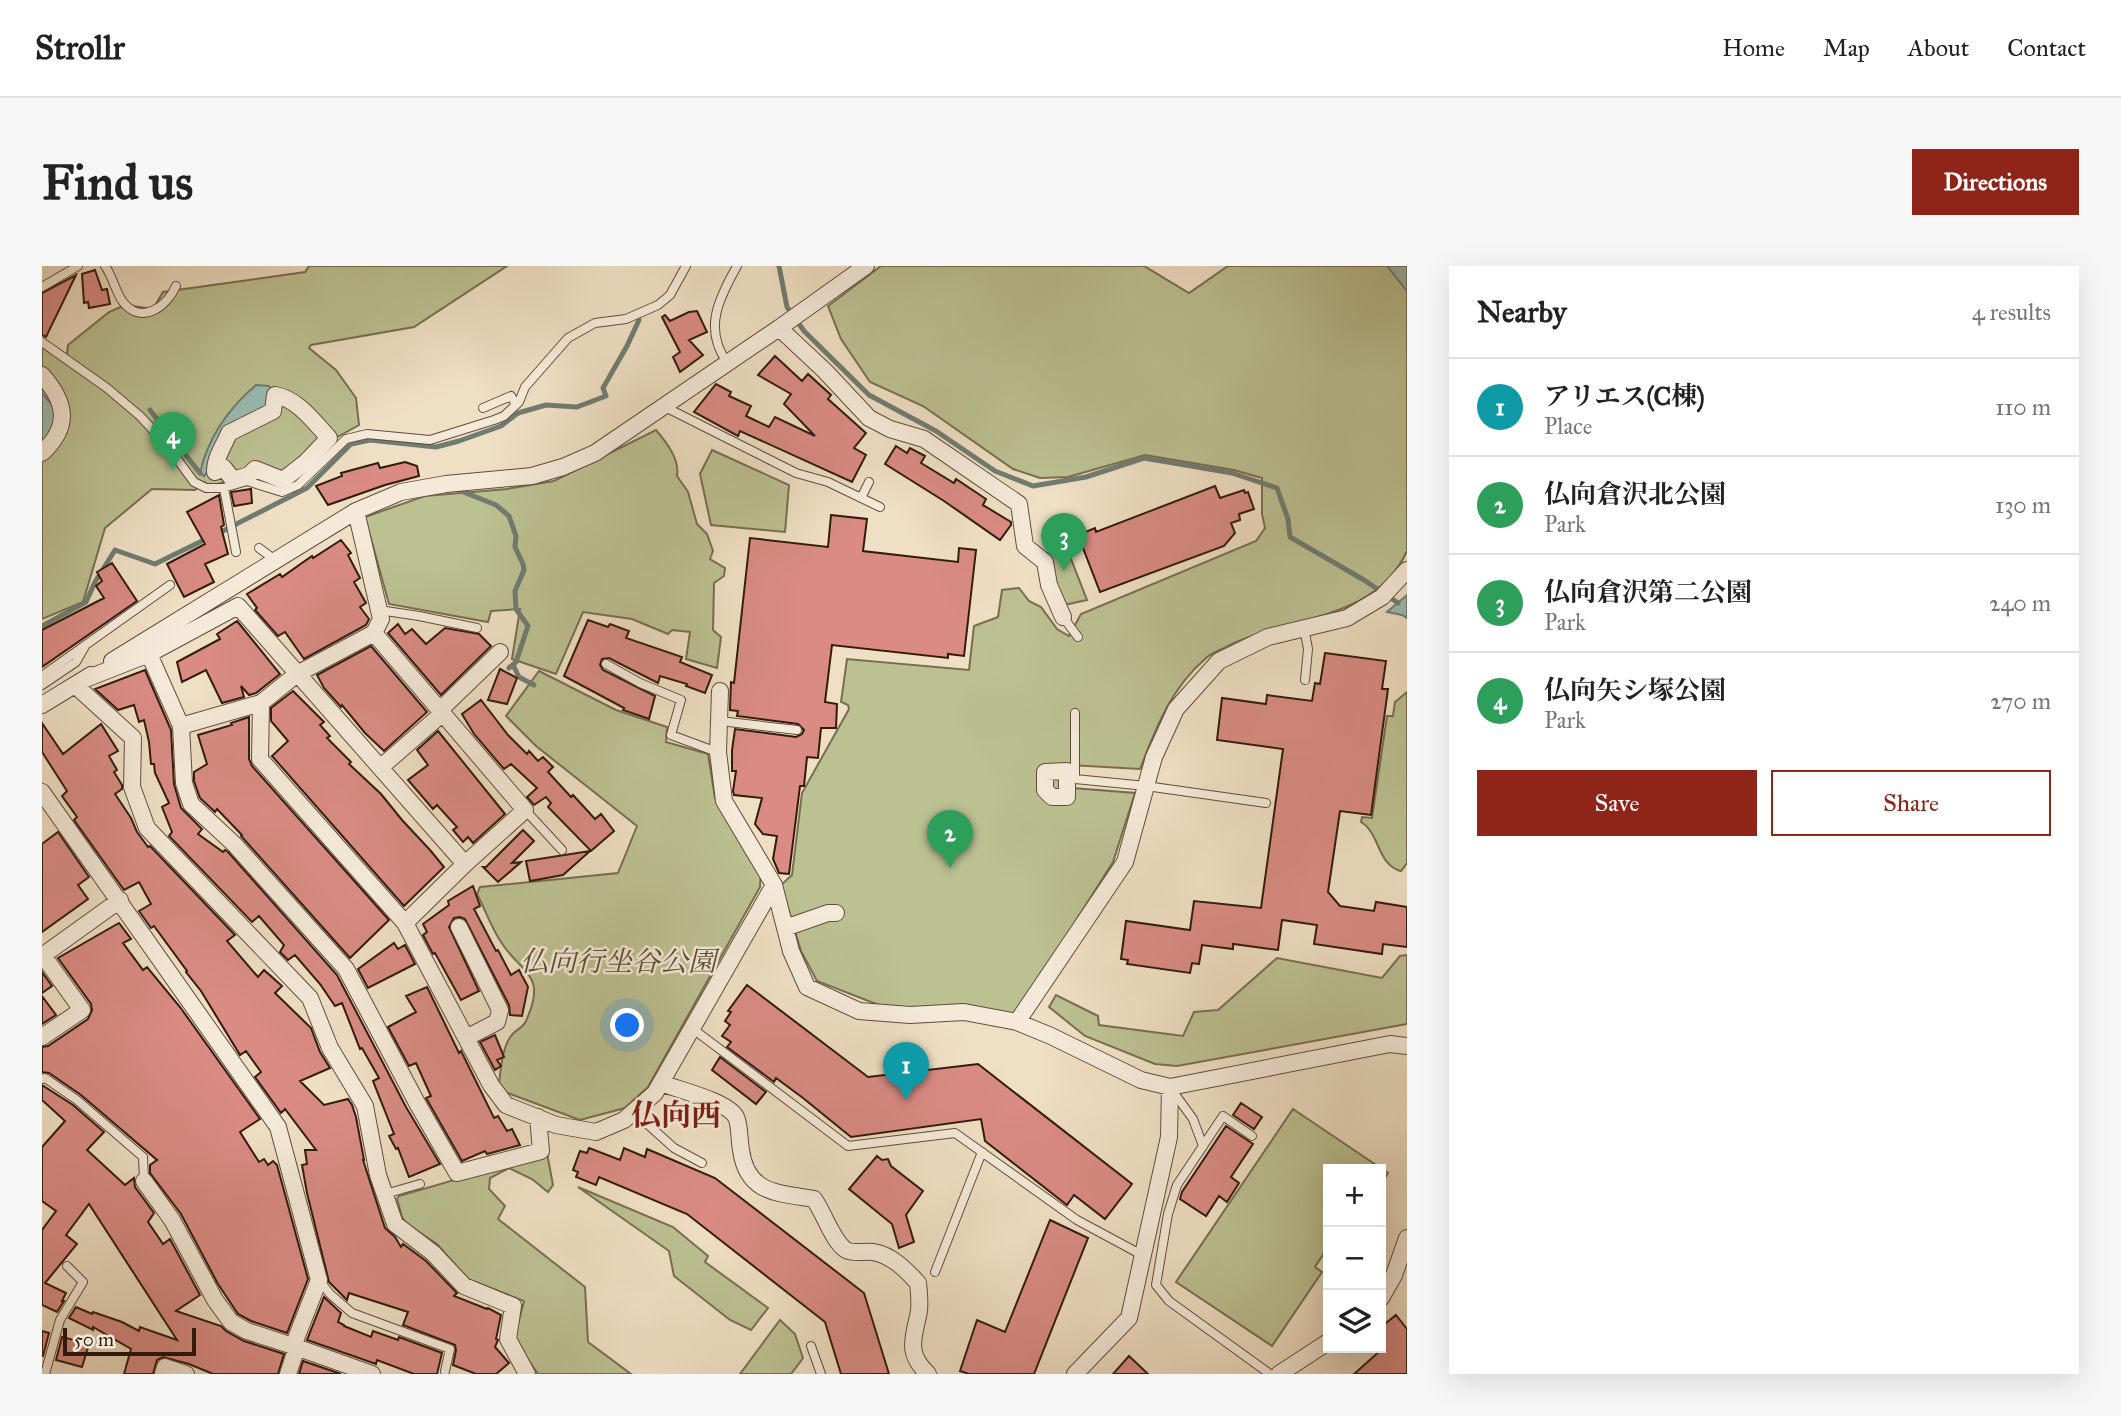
<!DOCTYPE html>
<html lang="en">
<head>
<meta charset="utf-8">
<style>
  body { margin:0; font-family:"IM FELL Great Primer","Noto Serif JP",serif; background:#f6f6f6; color:#222 }
  .controls { position:absolute; right:21px; bottom:21px; display:grid; overflow:hidden; border-radius:0px; box-shadow:0 7px 28px #0002 }
  .controls button { width:63px; height:63px; display:grid; place-items:center; padding:0; border:0; border-bottom:2px solid #e0e0e0; background:#fff; color:#222; font:35px sans-serif }
  .scale { position:absolute; left:21px; bottom:18px; width:133px; box-sizing:border-box; padding-left:7px; border:4px solid #321b0d; border-top:0; font-size:19px; line-height:24px; white-space:nowrap; color:#321b0d; -webkit-text-stroke:5px #f5ead9; paint-order:stroke }
  .you { position:absolute; left:586px; top:760px; width:24px; height:24px; margin:-18px; border:5px solid #fff; border-radius:50%; background:#1a73e8; box-shadow:0 0 0 10px #1a73e833 }
  .badge { display:grid; place-items:center; width:46px; height:46px; border-radius:50%; background:#8f2418; color:#fff; font-size:23px; font-weight:700 }
  .pin { position:absolute; translate:-50% -58px; filter:drop-shadow(0 2px 4px #0008) }
  .pin::after { content:''; position:absolute; top:37px; width:24px; height:21px; background:inherit; clip-path:polygon(0 0,100% 0,50% 100%) }
  .list { margin:0; padding:0; list-style:none }
  h2 { display:flex; justify-content:space-between; align-items:center; height:91px; margin:0; padding:0 28px; font-size:30px }
  h2 small { font-size:23px; font-weight:400; color:#767676 }
  .list li { display:grid; grid-template-columns:46px 1fr auto; gap:21px; align-items:center; box-sizing:border-box; height:98px; padding:0 28px; border-top:2px solid #e0e0e0 }
  .list b { display:block; font-size:26px; white-space:nowrap }
  .list p { margin:0; font-size:23px; white-space:nowrap; color:#767676 }
  .list em { font-size:23px; font-style:normal; color:#767676 }
  .actions { display:flex; gap:14px; padding:21px 28px }
  .actions a { flex:1; padding:16px 0; border:2px solid #8f2418; border-radius:0px; text-align:center; font-size:24px; color:#8f2418 }
  .actions .main { background:#8f2418; color:#fff }
  .icon { flex:none; width:38px; height:38px; fill:none; stroke:currentColor; stroke-width:2; stroke-linecap:round; stroke-linejoin:round }
  .map { position:relative; flex:none; width:1365px; height:1108px; overflow:hidden; border-radius:0px }
  header { display:flex; align-items:center; gap:42px; box-sizing:border-box; height:98px; padding:0 35px; background:#fff; border-bottom:2px solid #e0e0e0 }
  header strong { font-size:33px }
  nav { display:flex; gap:38px; margin-inline-start:auto; font-size:24px }
  .intro { display:flex; align-items:center; justify-content:space-between; box-sizing:border-box; height:168px; padding:0 42px }
  h1 { margin:0; font-size:49px }
  .button { padding:18px 32px; border-radius:0px; background:#8f2418; color:#fff; font-size:24px; font-weight:700 }
  main { display:flex; gap:42px; padding:0 42px }
  aside { flex:1; background:#fff; border-radius:0px; box-shadow:0 7px 28px #0002 }
  .map>svg:first-child { display:block }
  .green { fill:#bcc192; stroke:#776e50; stroke-width:2 }
  .water { fill:#9abdb3; stroke:#707c71; stroke-width:2 }
  .lines { fill:none; stroke-linecap:round; stroke-linejoin:round }
  .stream { stroke:#707c71; stroke-width:5 }
  .building { fill:#d98b84; stroke:#321b0d; stroke-width:2 }
  .lane-casing { stroke:#614c3b; stroke-width:10 }
  .street-casing { stroke:#614c3b; stroke-width:18 }
  .lane { stroke:#f5ead9; stroke-width:8 }
  .street { stroke:#f5ead9; stroke-width:16 }
  .labels { text-anchor:middle; stroke-width:5; stroke-linejoin:round; paint-order:stroke }
  .park-label { font-size:28px; font-style:italic; fill:#5b4d35; stroke:#f5ead9 }
  .neighbourhood-label { font-size:30px; font-weight:bold; fill:#7a1f14; stroke:#f5ead9 }
</style>
</head>
<body>
<header>
<strong>Strollr</strong>
<nav><a>Home</a><a>Map</a><a>About</a><a>Contact</a></nav>
</header>
<div class="intro"><h1>Find us</h1><a class="button">Directions</a></div>
<main>
<div class="map">
<svg width="1365" height="1108" viewBox="0 0 1365 1108">
  <rect width="100%" height="100%" fill="#efdfc4"/>
  <filter id="stains"><feTurbulence type="fractalNoise" baseFrequency=".00286" numOctaves="4"/><feColorMatrix values="0 0 0 0 .2 0 0 0 0 .09 0 0 0 0 .02 0 0 0 .5 -.17"/></filter>
  <radialGradient id="worn" r=".72"><stop offset=".6" stop-color="#630" stop-opacity="0"/><stop offset="1" stop-color="#630" stop-opacity=".3"/></radialGradient>
  <path class="green" d="M267,0H465L372,61L269,79L267,82L294,104L314,132L317,159L290,174L241,220L207,209L169,220L162,216L153,224L110,223L63,262L41,336L0,353V80L24,97L26,79L67,46L83,39L111,43L121,26L263,6Z
    M839,0H1102L1147,27L1186,0H1365V285C1333,356 1248,349 1186,380C1179,384 1169,387 1163,393C1129,422 1114,462 1098,503L1028,499L1031,522L1093,527L1071,596L985,732L971,748L842,741L775,715L759,685L739,619L750,609L760,527L807,443L806,439L799,436L805,393L927,404L932,360L956,351L960,324L977,322L987,335L999,341L1015,363L1027,370L1039,348L1214,275L1223,262L1220,248V212L1192,204L1103,189L1026,211L998,212L971,203L881,140L828,116L799,73L786,40Z
    M614,164C624,176 638,193 635,210L646,226L655,258L665,268L671,285L668,293L683,302L682,310L672,317L671,364L679,371L675,402L644,393L648,366L630,364L626,368L590,353L541,346L514,408L470,393L478,343L449,345L446,356L347,338L323,251L383,230L465,223L512,215Z
    M670,184L747,219L743,266L669,259L658,208Z
    M1024,280L1045,334L1022,339L1015,323L1005,287Z
    M497,405L574,444L625,461L624,476L666,488L673,532L719,601L718,621L606,821L583,842L538,854L463,826L457,817C459,803 460,782 469,770C473,764 481,762 484,755C506,707 479,708 459,676C449,661 443,643 435,628L438,621L576,607L595,560L494,480L464,450Z
    M1365,426V597L1359,605C1335,599 1338,567 1319,556L1320,551L1330,552L1345,450H1351L1353,436Z
    M1365,689V758L1135,800L1113,798L1043,770L1007,741L1014,729L1056,750L1057,759L1141,770L1152,746L1176,744L1235,692L1340,712L1358,690Z
    M1251,843L1346,907L1339,919V903H1286V981L1273,1001L1280,1006L1230,1080L1134,1016Z
    M505,887L511,919L506,926L490,913L467,902L448,912L447,923L463,940L456,953L543,1021L546,1076L589,1108H496L472,1073L482,1035L426,1013L395,978L365,958L360,951L355,933L357,930Z
    M536,921L631,961L666,990L663,996L726,1042L709,1064L688,1054L632,1010L627,985Z
    M738,1054L753,1068L761,1092L749,1108H698Z"/>
  <path class="water" d="M1345,0H1365V25Z
    M214,119L227,120L233,129L231,145L201,159L162,210L158,207C166,171 186,143 214,119Z
    M0,127L20,151L0,181Z
    M1365,329V352L1360,349L1345,346Z"/>
  <g class="lines">
    <path class="stream" d="M737,0L745,41L762,65L827,129L894,165L953,205L991,220L1044,211L1102,192L1190,207L1235,222L1246,253L1248,271L1322,314L1356,337
      M108,144L158,207
      M414,223L454,239L467,250L474,270L473,281L481,298L482,304L473,325L474,343L486,360L474,396L467,402
      M175,268L265,222L309,178L328,174L394,181L417,175L459,160L476,147L504,139L535,141L564,130L561,122L585,80L597,54
      M0,360L44,336L53,316L73,284L113,298L166,272
      M471,399L477,411L492,419"/>
  </g>
  <path class="building" d="M53,4L60,24L65,23L68,38L47,42L46,36L42,37L40,8Z
    M34,9L4,71L0,69V27Z
    M655,45L665,66L647,74L661,89L638,106L631,91L638,86L620,51L623,49L628,55L647,46Z
    M733,90L760,115L766,108L789,129L786,133L824,167L812,182L824,189L810,216L698,165L696,170L652,146L674,118L689,126L687,130L709,140L704,150L727,161L733,151L773,170L742,138L749,128L716,109Z
    M854,180L865,187L868,182L883,190L879,197L912,217L914,213L944,233L941,239L969,256V259L958,274L902,235L843,198Z
    M363,196L375,200L377,210L343,219L286,239L274,220L300,210L299,207L336,197L338,202Z
    M1173,220L1178,232L1202,224L1203,227L1206,226L1212,243L1197,248L1198,254L1189,257L1193,267L1182,280L1058,326L1036,269L1053,262L1054,266Z
    M209,223L210,237L192,240L189,226Z
    M177,229L182,259L179,261L186,288L163,298L172,316L142,331L125,298L163,278L145,246Z
    M789,249L825,253L821,285L916,296L917,282L934,284L922,390L906,388V392L790,379L783,436L795,438L794,462H779L776,492L765,491L762,520H758L747,608L737,607L731,593L735,570L721,568L713,558L720,532L692,529L691,525L694,505H690V484L693,463L754,471L760,468L762,464L756,458L695,450L696,445L688,444L689,416L692,417L708,272L786,281Z
    M299,274L309,287L306,289L318,312L312,316L324,337L318,341L327,353L324,359L262,393L243,366L236,370L213,344L215,342L205,328L238,308L240,311L270,290L271,292Z
    M70,297L95,335L0,401V364L62,332L54,320L60,315L55,306Z
    M546,354L566,361L568,358L587,365L584,372L640,391L638,396L670,409L663,427L644,420L645,418L618,410L616,417L567,392L560,393L558,399L561,404L613,430L607,453L581,444L582,442L522,410Z
    M195,355L238,408L214,427L207,429L199,420L202,431L180,437L164,404L140,416L135,396L178,373L175,368Z
    M356,358L363,368L370,363L384,378L403,362L437,368L449,380L399,429L346,367Z
    M329,380L385,446L342,485L323,467L300,439L299,441L282,422L275,409Z
    M1283,387L1344,395L1340,423H1346L1329,549L1298,545L1286,626L1298,640L1332,645L1334,636L1365,641V681L1341,678L1340,688L1272,678L1275,659L1240,654L1236,684L1191,678V683L1160,679L1157,698L1150,697L1148,707L1085,698L1086,694L1079,693L1084,655L1148,664L1152,635L1219,642L1241,483L1175,474L1180,432L1224,438L1225,429L1270,435L1273,417L1278,418Z
    M458,403L475,412L465,438L446,434Z
    M103,404L129,464L132,518L139,542L160,563L156,568L181,586L183,584L186,586L295,709L364,841L398,898L367,911L356,882L354,883L347,870L352,868L331,815L337,812L320,782L318,783L300,737L293,740L278,718L253,689L246,694L238,686L242,679L217,650L210,656L127,570L130,566L120,541L127,537L113,507L112,498H109L107,476L102,454L97,456L92,439L76,444L53,423Z
    M251,425L282,456L278,459L288,470L285,472L309,496L307,498L339,528L360,554L388,584L402,601L362,640L230,490L246,475L229,455V442Z
    M439,434L466,469L485,488L487,485L496,495L501,491L511,501L506,506L529,531L531,529L553,553L559,548L572,565L549,585L506,541L509,537L504,531L492,539L485,531L495,522L469,498L462,503L432,468L420,448Z
    M207,451V493L210,500L347,654L308,692L199,570L200,569L175,543L173,546L158,532L152,515V506L165,498L156,469L190,459L189,457Z
    M0,457L21,488L59,458L76,485L67,490L75,504L72,506L80,519V523L73,528L89,552L95,566L106,581L108,580L193,669L185,675L216,711L222,704L240,720L233,727L269,762L278,786L288,802L258,815L282,839L306,833L310,839L314,851L322,894H321L343,962L353,971L359,981L361,978L384,995L415,1027L412,1030L445,1043L446,1042L459,1049L454,1073L456,1074L453,1081L467,1097L454,1108H434L411,1099L414,1084L413,1079L361,1059L366,1046L307,1027L305,1034L287,1016L265,927L260,899L265,898L263,884H274L243,843L239,847L213,811L219,806L204,785L198,789L159,725L144,706L145,705L112,660L109,662L97,645L109,638L97,616L82,624L32,554L35,551L20,530L25,525L0,486Z
    M396,465L463,548L431,577L426,571L421,576L411,564L415,561L395,539L391,543L366,514L386,499L375,484Z
    M481,564L492,575L470,597L479,596L456,616L441,601H444Z
    M16,566L47,611L36,619L46,633L0,666V578Z
    M548,585L521,609L488,615L484,595Z
    M431,620L438,640L432,643L454,685L456,684L469,709L477,704L486,721L480,750L468,749L467,739L423,653L418,651L412,652L407,661L437,725L419,734L393,687L391,688L381,669L385,666L381,658L407,639L406,635Z
    M77,657L89,673L81,677L101,704L105,701L138,741L218,853L198,866L217,896L222,893L226,899L231,895L235,899L266,1013L245,1067L209,1055L196,1048L176,1018L139,948L108,907V899L115,894L39,829L7,807L0,806V781L6,780L46,753L50,744L49,738L16,692Z
    M352,677L356,683L363,679L373,698L326,722L316,703Z
    M0,706L10,720L0,727Z
    M705,719L826,811L936,798L1090,918L1063,953L1032,929L1025,939L943,875L939,853L809,871L761,832L734,812L732,816L685,781L689,776L680,770L688,759L683,755L689,746L686,745Z
    M385,721L417,787L419,785L452,852L456,850L465,865L470,863L478,879L445,888L443,885L420,895L384,832L389,830L374,797L367,800L346,761L374,746L364,730Z
    M0,730L14,749L0,758Z
    M453,769L462,791L455,794L459,800L453,804L438,776Z
    M678,791L724,826L714,838L670,804Z
    M0,819L31,839L62,866L45,884L83,919L92,912L93,921L112,947L106,956L121,978L128,973L158,1029L134,1045L179,1060L184,1065L202,1075L242,1088L236,1108H171L147,1098L121,1091L115,1094L111,1108H82L89,1083L51,1061V1064L27,1052L34,1041L50,1048L51,1046L80,1056L97,1065L98,1061L135,1074L47,938L24,969L35,978L3,1017L24,1027L20,1035H22L15,1046L0,1039V964L14,945L0,935V881L23,855L0,834Z
    M1199,837L1220,851L1212,863L1191,849Z
    M1184,860L1211,878L1189,911L1197,917L1185,936L1177,930L1164,950L1138,933L1140,926Z
    M547,882L578,894L582,882L603,891L605,883L673,912L822,1027L847,1108H799L783,1056L645,948L557,911L554,919L534,911L536,906L531,904L538,885L545,887Z
    M835,890L840,894L846,893L849,900L881,925L864,949L872,976L857,982L850,958L807,923Z
    M1008,954L1046,972L992,1108H927L918,1105L935,1054L963,1066Z
    M282,1031L299,1047L296,1056L302,1059V1060L329,1071L331,1065L356,1074L357,1071L400,1087L395,1108H372L335,1094L334,1098L265,1074Z
    M1354,1049L1365,1063V1108H1312L1339,1084V1061Z
    M0,1065L7,1067L1,1090H0Z
    M20,1071L47,1078L40,1101L14,1094Z
    M1087,1090L1106,1108H1071Z
    M261,1095L299,1108H257Z"/>
  <g class="lines">
    <defs>
      <path id="lane" d="M63,0C71,11 73,25 81,36C100,60 125,40 134,20
        M0,21L36,0
        M0,76L65,122L98,150L124,178L152,216L164,222H181L205,215L240,226L256,219L304,173L325,168L388,174L452,154L462,150L477,136L483,121L526,72L553,57L584,53L616,39L628,29L644,0
        M685,96C661,63 677,32 695,0
        M623,141L754,207L786,216L838,241
        M441,142L469,130L474,139
        M182,222L194,286
        M819,232L827,216
        M217,282L233,294
        M337,344L377,350L435,362
        M1021,351L1036,371
        M1262,362L1266,383L1263,414
        M564,398L598,417L639,434L629,469L675,486
        M0,410L128,319
        M0,419L34,396L42,382
        M1033,447V513L1104,520L1224,537
        M678,455L755,464
        M483,544L520,584
        M651,763L806,880L913,867L1035,954L1100,989
        M0,813L3,812L35,834L101,891L102,915
        M1130,824L1151,853L1161,880L1135,919L1126,948L1114,1019L1127,1035L1228,1108
        M592,846L632,882L660,897
        M1161,880L1181,850L1210,870
        M343,928L378,918
        M893,1006L940,886
        M277,1014L288,1028L310,1047L408,1083L403,1105
        M769,1080L779,1108
        M3,1108L18,1054L41,1016L25,1000"/>
      <path id="street" d="M737,62L783,105L827,152L848,163L882,173L977,238L983,280L1003,296L1007,319L1021,351
        M0,109C24,136 29,160 0,187
        M233,129C256,133 272,156 287,172L264,196L241,214L213,203L207,209L191,214L182,202L173,206C172,193 182,180 187,167L231,145Z
        M314,245L339,353L332,367
        M107,388L139,460L142,517L149,538L193,579L304,703L375,837L415,907L499,885L496,851
        M70,395L314,245L359,226L404,218L490,210L521,201L553,187L737,62L824,0
        M41,414L107,388L196,340L423,598L363,657L449,819L464,839L514,859L554,866L582,854L613,827L732,619
        M33,419L91,472L90,521L105,562L268,732L288,782L323,840L336,909L353,958L391,987L422,1020L471,1040L466,1073L485,1108
        M678,425L676,486L682,535L732,619L749,685L765,721L817,745L868,749L922,746L975,756L1009,770L1099,814L1128,821L1348,778L1365,780
        M0,439L49,409
        M398,444L458,386
        M139,460L219,437
        M339,501L401,447
        M1025,505V531H1010L1003,524V506Z
        M0,526L236,861L277,1014L251,1080L330,1108
        M363,657L218,493L219,437L255,408L332,367L483,544L423,598
        M417,661L458,744L455,756L424,772
        M743,662L786,647H794
        M0,688L40,744L0,771
        M0,690L78,634
        M975,756L1083,596L1112,491L1134,443L1177,395L1226,371L1305,352L1340,331L1365,304
        M619,817C637,824 685,835 694,851C698,859 697,874 699,884C705,928 736,927 772,933C782,947 791,976 804,984C811,988 823,985 831,986C850,989 864,1004 876,1017C877,1026 878,1036 877,1045C872,1072 863,1086 886,1108
        M102,915L130,954L173,1034L189,1056L205,1065L251,1080
        M1339,1032L1352,1009L1365,972
        M121,1108L123,1101L144,1108
        M246,1108L255,1081
        M1033,1108L1087,1052L1127,871L1128,821
        M1237,1108L1286,1076"/>
    </defs>
    <use href="#lane" class="lane-casing"/>
    <use href="#street" class="street-casing"/>
    <use href="#lane" class="lane"/>
    <use href="#street" class="street"/>
  </g>
  <g class="labels">
    <g class="park-label">
      <text x="576" y="705">仏向行坐谷公園</text>
    </g>
    <g class="neighbourhood-label">
      <text x="634" y="859">仏向西</text>
    </g>
  </g>
  <rect width="100%" height="100%" filter="url(#stains)"/>
  <rect width="100%" height="100%" fill="url(#worn)"/>
</svg>
<div class="controls">
<button>+</button>
<button>−</button>
<button><svg class="icon" aria-label="layers" viewBox="0 0 24 24"><path d="M12 4l9 5-9 5-9-5zM3 14l9 5 9-5"/></svg></button>
</div>
<div class="scale">50 m</div>
<div class="you"></div>
<div class="pin badge" style="left:864px;top:834px;background:#0f9aa8">1</div>
<div class="pin badge" style="left:908px;top:602px;background:#2e9e5b">2</div>
<div class="pin badge" style="left:1022px;top:305px;background:#2e9e5b">3</div>
<div class="pin badge" style="left:131px;top:204px;background:#2e9e5b">4</div>
</div>
<aside>
<h2>Nearby<small>4 results</small></h2>
<ul class="list">
<li><span class="badge" style="background:#0f9aa8">1</span><div><b>アリエス(C棟)</b><p>Place</p></div><em>110 m</em></li>
<li><span class="badge" style="background:#2e9e5b">2</span><div><b>仏向倉沢北公園</b><p>Park</p></div><em>130 m</em></li>
<li><span class="badge" style="background:#2e9e5b">3</span><div><b>仏向倉沢第二公園</b><p>Park</p></div><em>240 m</em></li>
<li><span class="badge" style="background:#2e9e5b">4</span><div><b>仏向矢シ塚公園</b><p>Park</p></div><em>270 m</em></li>
</ul>
<div class="actions"><a class="main">Save</a><a>Share</a></div>
</aside>
</main>
</body>
</html>
